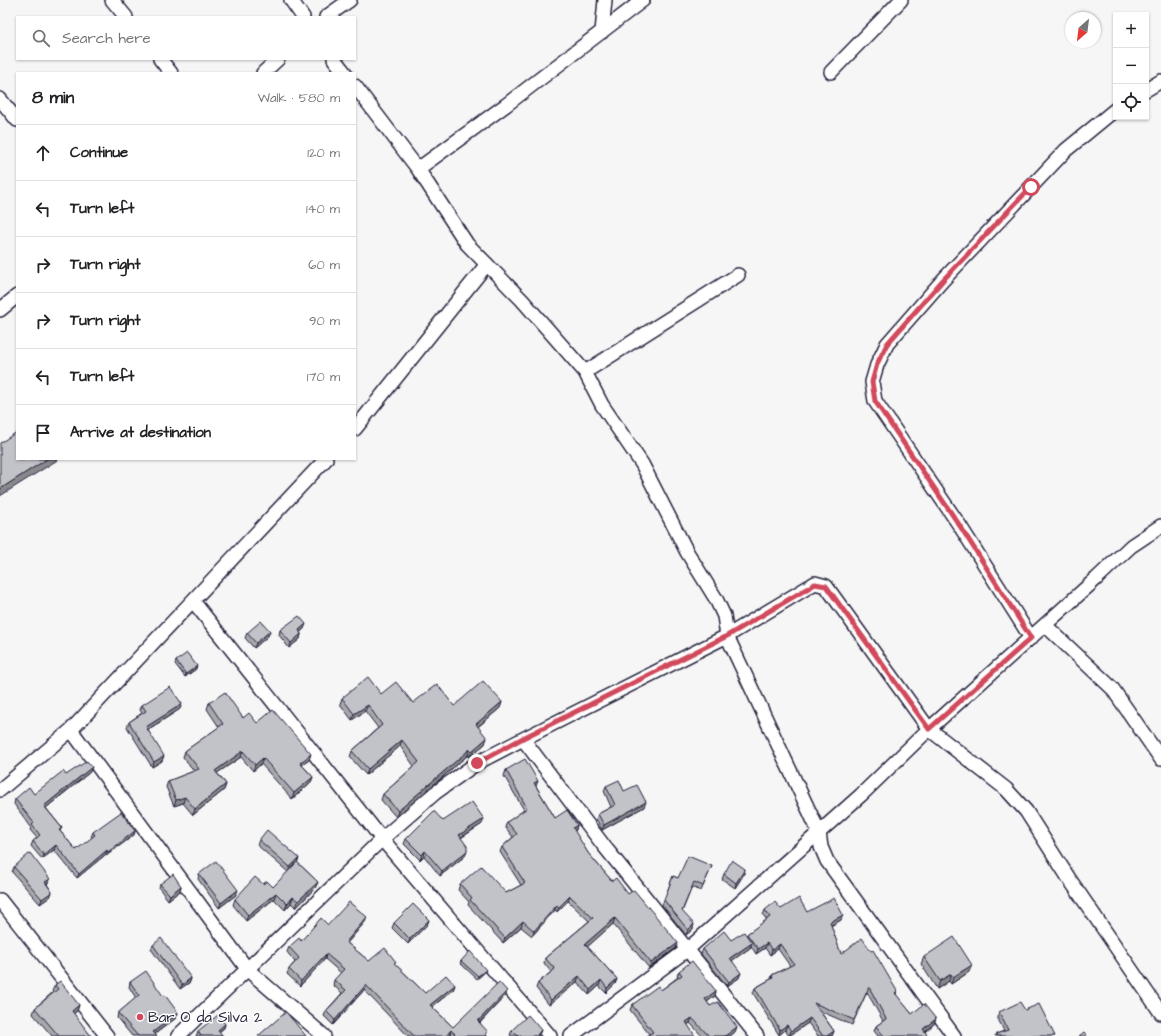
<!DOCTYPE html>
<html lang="en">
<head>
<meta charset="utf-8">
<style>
  body { margin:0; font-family:"Architects Daughter",sans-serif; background:#f6f6f6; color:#202124 }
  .controls { position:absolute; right:12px; top:12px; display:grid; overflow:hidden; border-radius:0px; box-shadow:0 1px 3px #0004 }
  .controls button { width:36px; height:36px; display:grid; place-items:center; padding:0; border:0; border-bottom:1px solid #e0e0e0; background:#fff; color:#202124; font:20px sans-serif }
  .compass { position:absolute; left:1065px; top:12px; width:36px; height:36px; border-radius:50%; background:#fff; box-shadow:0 1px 3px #0004; rotate:208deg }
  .stop { position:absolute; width:12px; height:12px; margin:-9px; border:3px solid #d1495b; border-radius:50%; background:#fff }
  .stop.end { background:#d1495b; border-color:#fff; box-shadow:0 1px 4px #0008 }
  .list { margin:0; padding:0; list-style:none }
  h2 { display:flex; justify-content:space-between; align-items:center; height:52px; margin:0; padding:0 16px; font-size:17px }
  h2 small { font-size:13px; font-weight:400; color:#757577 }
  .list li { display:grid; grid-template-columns:26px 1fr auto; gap:12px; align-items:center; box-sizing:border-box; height:56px; padding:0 16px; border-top:1px solid #e0e0e0 }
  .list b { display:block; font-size:15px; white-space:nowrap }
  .list em { font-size:13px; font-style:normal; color:#757577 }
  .icon { flex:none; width:22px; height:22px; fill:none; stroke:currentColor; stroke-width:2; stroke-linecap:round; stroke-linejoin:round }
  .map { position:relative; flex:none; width:1161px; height:1036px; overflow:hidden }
  .search { position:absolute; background:#fff; box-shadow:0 1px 3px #0004; left:16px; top:16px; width:340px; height:44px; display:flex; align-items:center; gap:10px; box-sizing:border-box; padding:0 14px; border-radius:0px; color:#757577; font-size:15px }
  .panel { position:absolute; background:#fff; box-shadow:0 1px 3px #0004; left:16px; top:72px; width:340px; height:388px; border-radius:0px }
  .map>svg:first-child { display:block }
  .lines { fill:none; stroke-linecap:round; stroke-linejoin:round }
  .street-casing { stroke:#22223b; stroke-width:16 }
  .street { stroke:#fff; stroke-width:13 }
  .wall { fill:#a7a7ad; stroke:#22223b }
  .shaded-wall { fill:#88888d; stroke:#22223b }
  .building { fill:#c2c2c9; stroke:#22223b }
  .route { stroke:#d1495b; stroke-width:5 }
  .poi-dot { fill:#d1495b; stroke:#fff; stroke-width:1.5 }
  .labels { text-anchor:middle; stroke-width:3; stroke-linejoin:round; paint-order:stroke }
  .poi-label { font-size:15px; fill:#22223b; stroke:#fff; text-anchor:start }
</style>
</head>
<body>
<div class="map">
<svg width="1161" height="1036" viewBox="0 0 1161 1036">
  <rect width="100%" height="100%" fill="#f6f6f7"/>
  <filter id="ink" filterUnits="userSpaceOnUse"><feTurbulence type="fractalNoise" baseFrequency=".025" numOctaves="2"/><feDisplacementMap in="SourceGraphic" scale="8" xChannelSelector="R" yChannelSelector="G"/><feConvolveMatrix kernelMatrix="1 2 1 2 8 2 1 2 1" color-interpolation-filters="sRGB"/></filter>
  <g filter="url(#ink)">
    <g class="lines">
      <defs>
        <path id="street" d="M112,0L126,17
          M291,0L303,17
          M326,17L350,0
          M602,32L605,0
          M160,59L171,73
          M334,59L345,73
          M831,72L901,0
          M263,73L278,59
          M355,86L418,169L467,244L522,300L585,372L602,405L642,464L687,552L716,599L724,616L727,636L819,832L821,847L827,861L954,1036
          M1146,90L1161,81
          M0,99L17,120
          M418,169L506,105L643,0
          M0,310L17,296
          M585,372L738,275
          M355,429L487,264
          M193,601L382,839L550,1036
          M1045,625L1112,688L1161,759
          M1031,638L960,526L875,401L872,382L877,365L887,344L943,280L1066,150L1116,109
          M71,730L248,970L324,1036
          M523,739L604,846L757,1036
          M0,790L71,730L326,459
          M0,900L107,1036
          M178,1036L382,839L435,793L477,763L523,739L727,636L815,583L826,586L929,729L1006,789L1026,811L1068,877L1161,1013
          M571,1036L688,949L861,795L929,729L1096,579L1131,546L1161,526"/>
      </defs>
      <use href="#street" class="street-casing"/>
      <use href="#street" class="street"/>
    </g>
    <path class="wall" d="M304,629L300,632L301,634L300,639L289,648L279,635L280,630Z
      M270,631L268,636L254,648L245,638L247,633Z
      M176,661L196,669L185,677L175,664Z
      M381,694L413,703L454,706L502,702L500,708L478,727L485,744L469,757L468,755L396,817L381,800L383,794L414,766L400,746L366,775L350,757L352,751L378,728L365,711L352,720L340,704L342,698Z
      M209,703L257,723L309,760L302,765L313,777L311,782L292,799L261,764L253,771L241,757L217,773L226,784L224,790L193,815L183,803L174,806L166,787L168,781L194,771L183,757L185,751L219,727L207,709Z
      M142,705L180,709L148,730L162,761L152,767L127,727L129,722L142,713L140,710Z
      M506,770L536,786L555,818L577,825L576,830L574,831L588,853L612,881L628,894L676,948L649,968L613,924L587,946L617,979L615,984L606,993L599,986L589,995L577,982L549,1005L536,988L538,983L551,972L544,963L545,958L589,921L568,901L557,912L555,910L532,936L521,927L503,943L468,905L469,902L458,890L460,884L506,893L521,885L500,852L502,847L513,837L505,827L507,822L524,810L504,776Z
      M90,772L46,808L62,828L60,831L76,850L92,838L91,837L93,832L135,831L134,835L106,856L105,855L77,878L54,850L42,859L31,846L33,841L37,838L30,830L31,827L14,804L15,799L34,794L66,775Z
      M606,786L624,791L644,807L602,830L596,819L598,814L611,807L604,791Z
      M443,821L482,824L461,838L467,851L465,856L440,876L424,856L420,860L404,844L406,839Z
      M259,840L299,858L297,862L318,882L315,888L296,908L291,903L285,910L274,899L246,921L233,905L235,899L263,884L273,887L288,872L257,845Z
      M712,866L701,891L692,887L682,912L693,929L686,935L662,905L673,876L678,878Z
      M14,867L48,883L47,884L52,892L50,897L40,904L12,872Z
      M199,874L236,895L219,908L198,879Z
      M724,874H744L735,888L722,879Z
      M160,884L181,886L180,891L168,900L159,888Z
      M781,909L807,912L841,920L831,926L841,954L897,991L896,995L912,1014L934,1024L925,1032L928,1036H878L874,1031L876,1026L883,1021L867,992L852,1025L820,1011L834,1031L832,1036H818L808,1023L789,1036L785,1030L779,1035L753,993L755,988L771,979L772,975L790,966L778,949L770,955L765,948L756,954L751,946L750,948L732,960L739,978L727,986L701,954L703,949L747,936V934L767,920L763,915L765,910Z
      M367,917L365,922L347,943L369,961L395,964L425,993L455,985L453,990L432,1007L453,1027L507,991L505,996L480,1023L487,1036H408L364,990L333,1025L324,1016L326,1011L342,993L333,985L334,980L341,973L325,959L300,986L287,974L289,969L295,962L287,952L289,947L328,925Z
      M429,920L427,925L408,944L392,928L394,923Z
      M153,945L191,978L190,982L180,989L151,949Z
      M924,957L969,972L951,984L949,981L937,989L921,964Z
      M461,961L485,972L477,979L460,963Z
      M679,971L716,991L715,996L707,1002L710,1006L735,1032L730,1036H702L690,1023L687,1025L649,1034L630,1010L632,1005L661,990L678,977L677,976Z
      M130,982L163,996L178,1013L176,1018L155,1034L157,1036H132L117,1018L118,1013L136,998L129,987Z
      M55,985L79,1005L77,1011L73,1014L91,1036H52L33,1014L35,1008L53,992L52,991Z
      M1025,1010L1055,1036H995L996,1034L1004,1031L997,1017L999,1012Z
      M225,1024L224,1028L219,1032L223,1036H196L198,1031Z
      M512,1030H541L538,1036H511L510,1035Z"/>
    <path class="shaded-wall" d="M47,459H59L0,496V489Z
      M306,624L304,629L297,635L299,630Z
      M270,631L268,636L254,648L256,643Z
      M301,634L300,639L289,648L291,643Z
      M197,666L196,669L185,677L186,674Z
      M502,702L500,708L474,730L476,724Z
      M182,704L180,709L144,732L146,727Z
      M368,705L365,711L352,720L354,714Z
      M487,738L485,744L469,757L472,751Z
      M402,740L400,746L366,775L368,769Z
      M470,749L468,755L396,817L398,811Z
      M243,751L241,757L213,776L215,771Z
      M311,754L309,760L298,768L300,763Z
      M164,756L162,761L152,767L154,762Z
      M263,758L261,764L253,771L255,765Z
      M92,767L90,772L42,811L44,806Z
      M313,777L311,782L292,799L294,793Z
      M538,781L536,786L532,788L534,783Z
      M226,784L224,790L193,815L195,809Z
      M185,797L183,803L174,806L176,800Z
      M646,802L644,807L602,830L604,825Z
      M484,819L482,824L457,840L459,835Z
      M577,825L576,830L571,833L573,828Z
      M135,831L134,835L106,856L108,852Z
      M56,845L54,850L42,859L44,855Z
      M107,850L105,855L77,878L79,874Z
      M425,851L424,856L420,860L422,855Z
      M467,851L465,856L440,876L442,871Z
      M299,858L297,863L288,872L290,867Z
      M745,869L744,874L735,888L736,883Z
      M50,879L48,883L43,887L45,882Z
      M318,882L315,888L296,908L298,901Z
      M181,886L180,891L168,900L170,895Z
      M238,890L236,895L219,908L221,903Z
      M52,892L50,897L40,904L42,899Z
      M276,893L274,899L246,921L248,915Z
      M570,896L568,901L557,912L559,907Z
      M293,897L291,903L285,910L287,904Z
      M557,905L555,910L532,936L534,931Z
      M843,915L841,920L828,927L830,922Z
      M367,917L365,922L344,947L346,942Z
      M615,918L613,924L584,950L585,944Z
      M429,920L427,925L408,944L410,939Z
      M523,921L521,927L503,943L505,938Z
      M694,924L693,929L686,935L688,930Z
      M678,943L676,948L649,968L651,963Z
      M752,943L750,948L729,963L730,958Z
      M767,943L765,948L756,954L758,949Z
      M780,944L778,949L770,955L772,950Z
      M326,954L325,959L300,986L301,981Z
      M972,965L969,972L951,984L953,977Z
      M486,970L485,972L477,979L478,976Z
      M741,973L739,978L727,986L729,982Z
      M951,974L949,981L937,989L940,981Z
      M579,976L577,982L549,1005L551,1000Z
      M191,978L190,982L180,989L182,985Z
      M617,979L615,984L606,993L607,988Z
      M601,980L599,986L589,995L590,990Z
      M366,985L364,990L333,1025L335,1020Z
      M455,985L453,990L428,1010L430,1005Z
      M507,991L505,996L476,1026L478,1021Z
      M716,991L715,996L704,1004L705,999Z
      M79,1005L77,1011L69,1017L72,1011Z
      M178,1013L176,1018L152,1036L153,1032Z
      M692,1018L690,1023L684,1027L686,1022Z
      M810,1018L808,1023L789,1036L791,1031Z
      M936,1019L934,1024L921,1034L923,1029Z
      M225,1024L224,1028L216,1034L218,1030Z
      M787,1025L785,1030L779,1035L780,1030Z
      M737,1027L735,1032L730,1036H725Z
      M451,1030L450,1036H446Z
      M541,1030L539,1035L538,1036L537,1035Z
      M834,1031L832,1036H827Z"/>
    <path class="building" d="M17,432V459H47L0,489V443Z
      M299,616L306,624L299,630L301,634L291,643L280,630Z
      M261,621L270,631L256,643L247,633Z
      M187,653L197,666L186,674L176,661Z
      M368,677L381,694L396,682L413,703L437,684L454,706L483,681L502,702L476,724L487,738L472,751L470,749L398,811L383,794L419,762L402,740L368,769L352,751L382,725L368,705L354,714L342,698Z
      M170,687L182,704L146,727L164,756L154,762L129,722L146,711L142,705Z
      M225,692L243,718L249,713L257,723L273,710L311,754L300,763L313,777L294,793L263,758L255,765L243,751L215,771L226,784L195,809L185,797L176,800L168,781L199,769L185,751L223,724L209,703Z
      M525,759L538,781L534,783L555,818L567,810L577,825L573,828L588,853L612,881L616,878L628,894L634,890L678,943L651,963L615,918L585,944L617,979L607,988L601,980L590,990L579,976L551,1000L538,983L555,969L545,958L593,918L570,896L559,907L557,905L534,931L523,921L505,938L470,900L472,898L460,884L481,866L506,893L525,883L502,847L517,834L507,822L527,808L506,770Z
      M87,761L92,767L44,806L62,828L59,830L76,850L95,835L93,832L121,812L135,831L108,852L107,850L79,874L56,845L44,855L33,841L40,835L32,825L34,823L15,799L29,787L34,794L63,771L66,775Z
      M619,780L624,791L637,785L646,802L604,825L598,814L615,805L606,786Z
      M472,802L484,819L459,835L467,846V851L442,871L425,851L422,855L406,839L434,811L443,821Z
      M267,830L299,858L290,867L259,840Z
      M30,853L50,879L45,882L52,892L42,899L14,867Z
      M688,856L712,866L703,886L694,882L682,911L694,924L688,930L664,900L673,876L678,878Z
      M732,860L745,869L736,883L724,874Z
      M216,861L238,890L221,903L199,874Z
      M297,862L318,882L298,901L293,897L287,904L276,893L248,915L235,899L255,877L263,884L267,881L273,887Z
      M173,874L181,886L170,895L160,884Z
      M799,898L807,912L834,898L843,915L830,922L841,954L862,938L871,951L873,950L897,991L895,993L912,1014L924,1004L936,1019L923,1029L928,1036H884L876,1026L886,1019L869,987L854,1020L814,1003L834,1031L827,1036H823L810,1018L791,1031L787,1025L780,1030L755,988L773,978L772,975L794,964L780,944L772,950L767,943L758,949L747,934L770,917L765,910L775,902L781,909Z
      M349,902L367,917L346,942L369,961L385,948L396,962L394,963L425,993L446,975L455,985L430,1005L453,1027L499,982L507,991L478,1021L488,1032L485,1034L487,1036H457L451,1030L446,1036H414L366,985L335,1020L326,1011L346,990L334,980L344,969L326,954L301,981L289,969L299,958L289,947L299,938L301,941L321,918L328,925Z
      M413,904L429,920L410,939L394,923Z
      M724,931L731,940L744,932L752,943L730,958L741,973L729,982L703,949Z
      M954,937L972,965L953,977L951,974L940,981L924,957Z
      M161,938L191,978L182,985L153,945Z
      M470,951L486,970L478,976L461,961Z
      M692,961L716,991L705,999L710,1006L718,1002L737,1027L725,1036H726H709L692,1018L686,1022L695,1036H646L653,1032L632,1005L658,986L661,990L682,975L679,971Z
      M146,971L163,996L165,995L178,1013L153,1032L157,1036H138L118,1013L139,995L130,982Z
      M60,981L79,1005L72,1011L91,1036H59L35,1008L58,989L55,985Z
      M1020,1002L1025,1010L1039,1004L1055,1036H997L996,1034L1008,1030L999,1012Z
      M286,1012L306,1036H258Z
      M218,1015L225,1024L218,1030L223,1036H201L198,1031Z
      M528,1015L541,1030L537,1035L538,1036H518L512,1030Z
      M1084,1032L1087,1036H1079Z"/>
  </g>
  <g class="lines" filter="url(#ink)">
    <path class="route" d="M477,763L523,738L727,636L815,584L826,586L929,729L1031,638L960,526L875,401L872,382L877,364L887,344L943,280L1031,187"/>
  </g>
  <circle class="poi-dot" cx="140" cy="1017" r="4"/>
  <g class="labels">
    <g class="poi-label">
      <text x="148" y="1022">Bar O da Silva 2</text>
    </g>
  </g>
</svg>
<div class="controls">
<button>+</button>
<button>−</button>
<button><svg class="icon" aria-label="locate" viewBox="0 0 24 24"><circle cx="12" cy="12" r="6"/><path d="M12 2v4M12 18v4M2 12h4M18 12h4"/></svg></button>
</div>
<svg class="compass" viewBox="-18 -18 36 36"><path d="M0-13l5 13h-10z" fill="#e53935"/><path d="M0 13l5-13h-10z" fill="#757577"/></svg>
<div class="stop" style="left:1031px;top:187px"></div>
<div class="stop end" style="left:477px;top:763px"></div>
<div class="search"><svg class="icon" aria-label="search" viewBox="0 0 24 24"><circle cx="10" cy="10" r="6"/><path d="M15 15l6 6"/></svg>Search here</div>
<section class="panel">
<h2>8 min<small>Walk · 580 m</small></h2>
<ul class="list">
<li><svg class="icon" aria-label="ahead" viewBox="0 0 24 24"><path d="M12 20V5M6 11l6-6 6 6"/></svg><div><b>Continue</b></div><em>120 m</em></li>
<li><svg class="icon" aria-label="left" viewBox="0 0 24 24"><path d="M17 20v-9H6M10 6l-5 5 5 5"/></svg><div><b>Turn left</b></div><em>140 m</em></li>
<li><svg class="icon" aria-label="right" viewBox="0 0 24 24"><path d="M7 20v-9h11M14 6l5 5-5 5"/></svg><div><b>Turn right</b></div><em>60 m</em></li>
<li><svg class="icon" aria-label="right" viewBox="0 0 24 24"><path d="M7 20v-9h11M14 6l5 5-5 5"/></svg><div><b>Turn right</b></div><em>90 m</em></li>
<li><svg class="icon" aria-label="left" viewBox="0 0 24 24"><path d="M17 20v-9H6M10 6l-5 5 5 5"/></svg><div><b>Turn left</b></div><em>170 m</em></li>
<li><svg class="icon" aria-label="arrive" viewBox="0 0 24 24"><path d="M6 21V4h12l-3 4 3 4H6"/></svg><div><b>Arrive at destination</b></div></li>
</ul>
</section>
</div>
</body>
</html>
